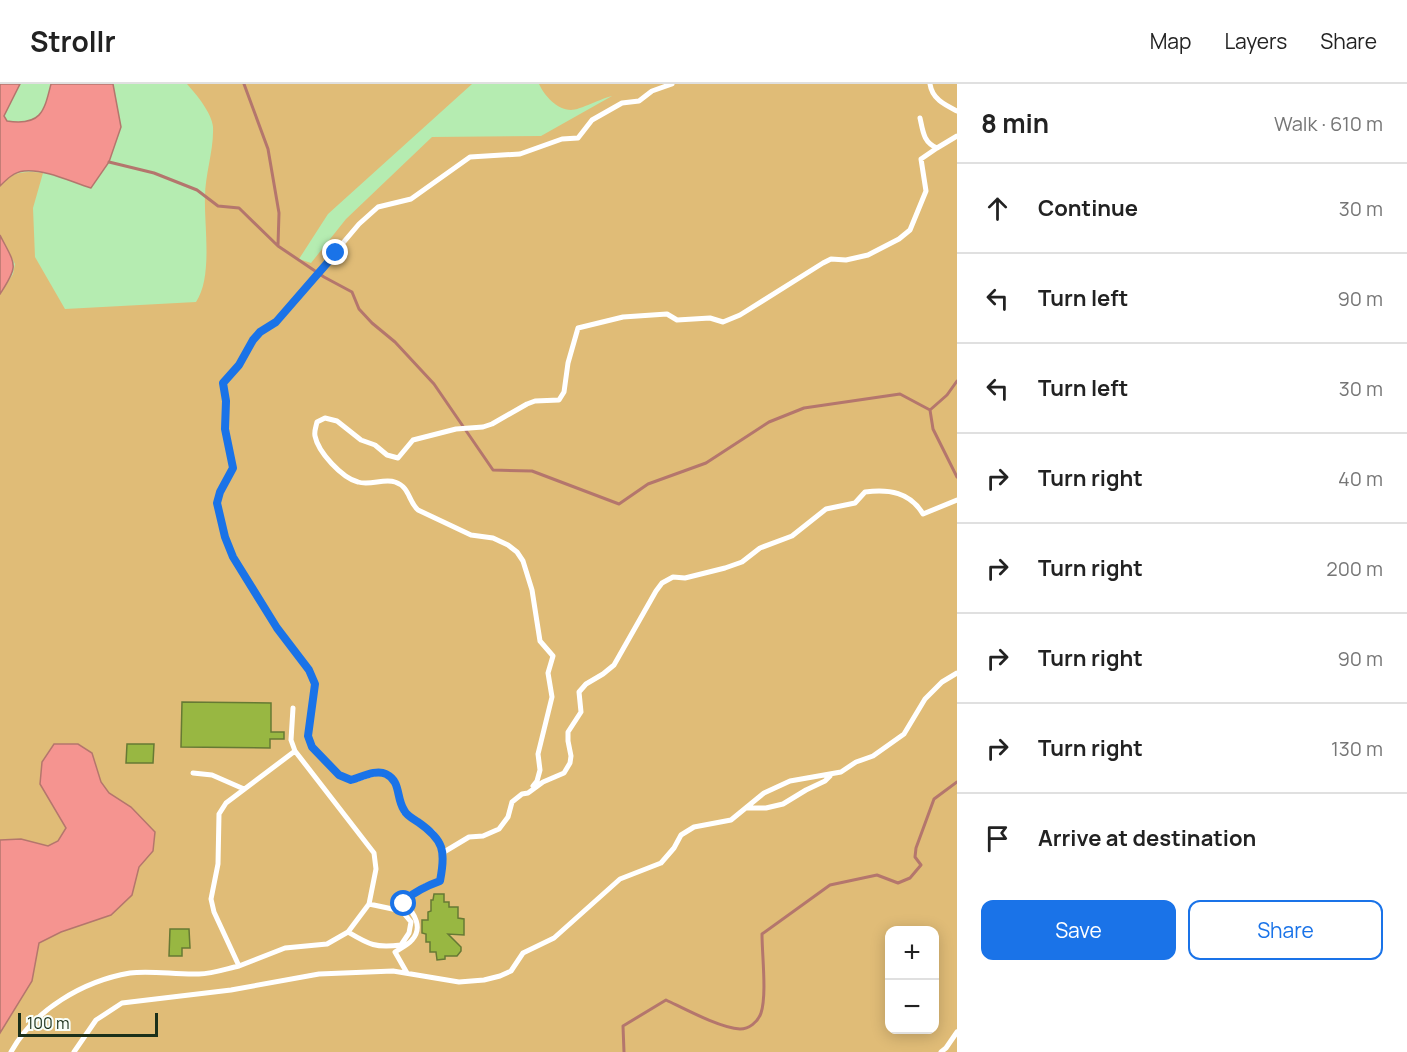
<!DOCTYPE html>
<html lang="en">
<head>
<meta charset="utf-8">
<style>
  body { margin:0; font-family:Manrope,sans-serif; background:#f2f2f2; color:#222 }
  .controls { position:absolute; right:18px; bottom:18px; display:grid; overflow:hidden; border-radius:12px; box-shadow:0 3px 15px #0003 }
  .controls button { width:54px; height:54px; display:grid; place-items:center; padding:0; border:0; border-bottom:2px solid #e0e0e0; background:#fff; color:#222; font:30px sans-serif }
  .scale { position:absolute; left:18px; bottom:15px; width:140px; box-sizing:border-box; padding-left:6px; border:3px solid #1b301a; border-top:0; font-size:16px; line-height:21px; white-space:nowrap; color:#1b301a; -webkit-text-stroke:4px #f8fef8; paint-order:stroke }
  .stop { position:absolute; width:18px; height:18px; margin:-14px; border:4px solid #1a73e8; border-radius:50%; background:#fff }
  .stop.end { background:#1a73e8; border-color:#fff; box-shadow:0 2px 6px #0008 }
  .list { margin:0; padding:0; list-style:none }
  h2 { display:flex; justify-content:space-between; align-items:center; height:78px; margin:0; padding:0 24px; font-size:26px }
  h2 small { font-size:20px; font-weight:400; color:#767676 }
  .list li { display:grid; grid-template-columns:39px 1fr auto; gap:18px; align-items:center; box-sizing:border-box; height:90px; padding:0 24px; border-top:2px solid #e0e0e0 }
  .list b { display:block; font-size:22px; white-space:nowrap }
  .list em { font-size:20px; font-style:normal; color:#767676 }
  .actions { display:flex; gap:12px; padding:18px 24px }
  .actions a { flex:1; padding:14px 0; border:2px solid #1a73e8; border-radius:12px; text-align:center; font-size:21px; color:#1a73e8 }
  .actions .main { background:#1a73e8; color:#fff }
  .icon { flex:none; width:33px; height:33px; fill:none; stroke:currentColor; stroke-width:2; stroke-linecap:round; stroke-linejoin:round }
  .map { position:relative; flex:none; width:957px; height:968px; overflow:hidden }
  header { display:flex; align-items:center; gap:36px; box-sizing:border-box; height:84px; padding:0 30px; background:#fff; border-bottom:2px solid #e0e0e0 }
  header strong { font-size:28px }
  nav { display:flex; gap:33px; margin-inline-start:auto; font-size:21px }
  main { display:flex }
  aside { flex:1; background:#fff }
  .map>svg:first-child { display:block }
  .green { fill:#e0bc77; fill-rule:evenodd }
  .water { fill:#f59490; stroke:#b4766d; stroke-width:1.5 }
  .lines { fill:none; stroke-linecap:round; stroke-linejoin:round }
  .stream { stroke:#b4766d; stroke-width:3 }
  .building { fill:#98b742; stroke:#667934; stroke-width:1.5 }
  .lane { stroke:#fff; stroke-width:5 }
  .route { stroke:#1a73e8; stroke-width:8 }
</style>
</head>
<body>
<header>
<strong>Strollr</strong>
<nav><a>Map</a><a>Layers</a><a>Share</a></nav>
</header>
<main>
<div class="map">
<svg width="957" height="968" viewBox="0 0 957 968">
  <rect width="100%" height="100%" fill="#b5ecb1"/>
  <path class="green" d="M187,0H472L328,130L299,175L311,179L346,135L432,53L541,52L612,12C602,14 580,26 571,26C557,26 544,11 539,0H957V968H0V210L13,190L15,180L0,151V102C13,87 24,87 43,89L33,124L35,173L65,225L196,218C213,193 204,142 205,113C205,90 214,66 213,43C212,29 196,10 187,0ZM890,846H934V946H890Z"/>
  <path class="water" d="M0,0H20L4,32L7,37C41,42 44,28 51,0H113L121,43L109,78L91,104C71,98 46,85 24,87C14,88 7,95 0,102Z
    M0,151C15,181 20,180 0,210Z
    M54,660H78L92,669L101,698L109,709L131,723L155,748L153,767L139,783L132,811L111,831L61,848L39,859L32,897L0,949V756L21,755L48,762L58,757L66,744L40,700L42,678Z"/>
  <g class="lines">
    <path class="stream" d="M244,0L268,65L279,129L278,161
      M109,78L154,89L197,106L218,122L239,124L278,162L324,193L352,208L359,225L372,239L395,258L434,300L493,386L532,387L619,420L648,400L706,379L769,338L804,324L900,310L930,326
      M930,326L933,345L957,393
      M930,326L947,311L957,297
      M624,968L623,942L666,916C685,925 720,944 740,945C749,945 758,938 761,929C767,911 762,871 762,850L830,801L877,791L898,799L910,794L921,781L915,773L916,764L934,715L957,698"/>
  </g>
  <path class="building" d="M182,618L271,619V648H284V655H270V664L181,663Z
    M127,660H154L153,679H126Z
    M434,810H444V818H449V823H458V834L464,835V851L448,850L461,863V867L457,872H445V875L437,876L436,868H430V858H426V850L422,849V836H428V828L431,827V816H433Z
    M170,845H189L190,864H182V872H169Z"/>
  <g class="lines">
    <path class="lane" d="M672,0L652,7L639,17L622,19L592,36L578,54L562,55L520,70L470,73L411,115L378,123L359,140L276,238L260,248L253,256L239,281L223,299L226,317V345L233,384L220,408L217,419L225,453L233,473L277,544L309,586L315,600L308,652L312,663L339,691L351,697L379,688L389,691L396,698L399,715L404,729L433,748L444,768L469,753L483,752L499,745L508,733L512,718L522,710L528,709L543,698L564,689L570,679L571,672L568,657V648L581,628L579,608L586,600L603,590L614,581L656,507L662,499L673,493L685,494L725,484L742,478L760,464L792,452L826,425L855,419L865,408C889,405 910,408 923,430L957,416
      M930,0C932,15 945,21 957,27
      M920,34C923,47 923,58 937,64L957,52
      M293,624L291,656L295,667L374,769L376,785L369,820L348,848L327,860L285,864L239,882L214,828L211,815L218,780L219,730L226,719L295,667
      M193,689L212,691L244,705
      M533,702L537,697L540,686L538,670L552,613L548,589L553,572L540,557L532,506L523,477L517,468L508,461L493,454L471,451L418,426C408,417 410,403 395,398C384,394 370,402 358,398C342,394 318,368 315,352C314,347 316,343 317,338L325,334L337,337L361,356L375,361L387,371L398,374L413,356L456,345L483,343L492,340L527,320L535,317L559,316L564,308L568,279L578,244L623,233L667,230L677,236L710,234L723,238L740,231L823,179L831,175L846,176L868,171L899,155L910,146L926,107L921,75L937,64
      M747,724H766L783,720L806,706L825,697L830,692
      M348,848C370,861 375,864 401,861L409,849L411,838L402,827L369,820
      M407,889L395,868C401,864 408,861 412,856C423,844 415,829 404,820L405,816L425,802L440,797L444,768
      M11,968C34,926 83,897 130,889C151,886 176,891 199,890C212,890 226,885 239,882
      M74,968L96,936L122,919L231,906L319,890L393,887L459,898L484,896L500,892L511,887L523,869L554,854L620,795L661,779L674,764L681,751L694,743L731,736L764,709L790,697L841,688L856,678L873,672L904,650L925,615L942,598L957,589
      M941,968L946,964L957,948"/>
  </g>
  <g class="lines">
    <path class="route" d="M336,169L276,238L260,248L253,256L239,281L223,299L226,317L225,345L233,384L220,408L217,419L225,453L233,473L277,544L309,586L315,600L308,652L312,663L339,691L351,696C362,693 376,685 386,690C401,697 396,714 404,726C406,731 413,735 418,738C444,756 446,767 440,797C426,802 416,807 405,816L404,820"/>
  </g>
</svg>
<div class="controls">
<button>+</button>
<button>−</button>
</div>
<div class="scale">100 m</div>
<div class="stop" style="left:404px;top:820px"></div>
<div class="stop end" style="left:336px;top:169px"></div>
</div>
<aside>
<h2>8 min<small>Walk · 610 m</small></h2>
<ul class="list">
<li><svg class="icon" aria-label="ahead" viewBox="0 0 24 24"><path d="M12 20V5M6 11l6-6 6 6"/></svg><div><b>Continue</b></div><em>30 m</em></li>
<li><svg class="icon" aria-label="left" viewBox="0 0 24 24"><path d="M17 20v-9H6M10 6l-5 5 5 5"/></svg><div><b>Turn left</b></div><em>90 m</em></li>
<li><svg class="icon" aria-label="left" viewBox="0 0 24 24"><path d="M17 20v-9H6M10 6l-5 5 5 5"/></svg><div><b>Turn left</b></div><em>30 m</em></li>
<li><svg class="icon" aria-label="right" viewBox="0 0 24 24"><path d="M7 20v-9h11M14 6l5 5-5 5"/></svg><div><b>Turn right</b></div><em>40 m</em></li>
<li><svg class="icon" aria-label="right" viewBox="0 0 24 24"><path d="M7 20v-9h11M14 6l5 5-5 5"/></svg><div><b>Turn right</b></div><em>200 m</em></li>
<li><svg class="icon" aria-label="right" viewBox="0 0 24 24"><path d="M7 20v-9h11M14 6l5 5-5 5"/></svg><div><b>Turn right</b></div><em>90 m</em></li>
<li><svg class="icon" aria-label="right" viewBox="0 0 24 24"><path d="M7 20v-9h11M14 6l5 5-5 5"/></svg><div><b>Turn right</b></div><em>130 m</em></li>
<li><svg class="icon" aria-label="arrive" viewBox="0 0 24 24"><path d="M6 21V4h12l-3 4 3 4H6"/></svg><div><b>Arrive at destination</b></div></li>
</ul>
<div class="actions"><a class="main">Save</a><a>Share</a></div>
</aside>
</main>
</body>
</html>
